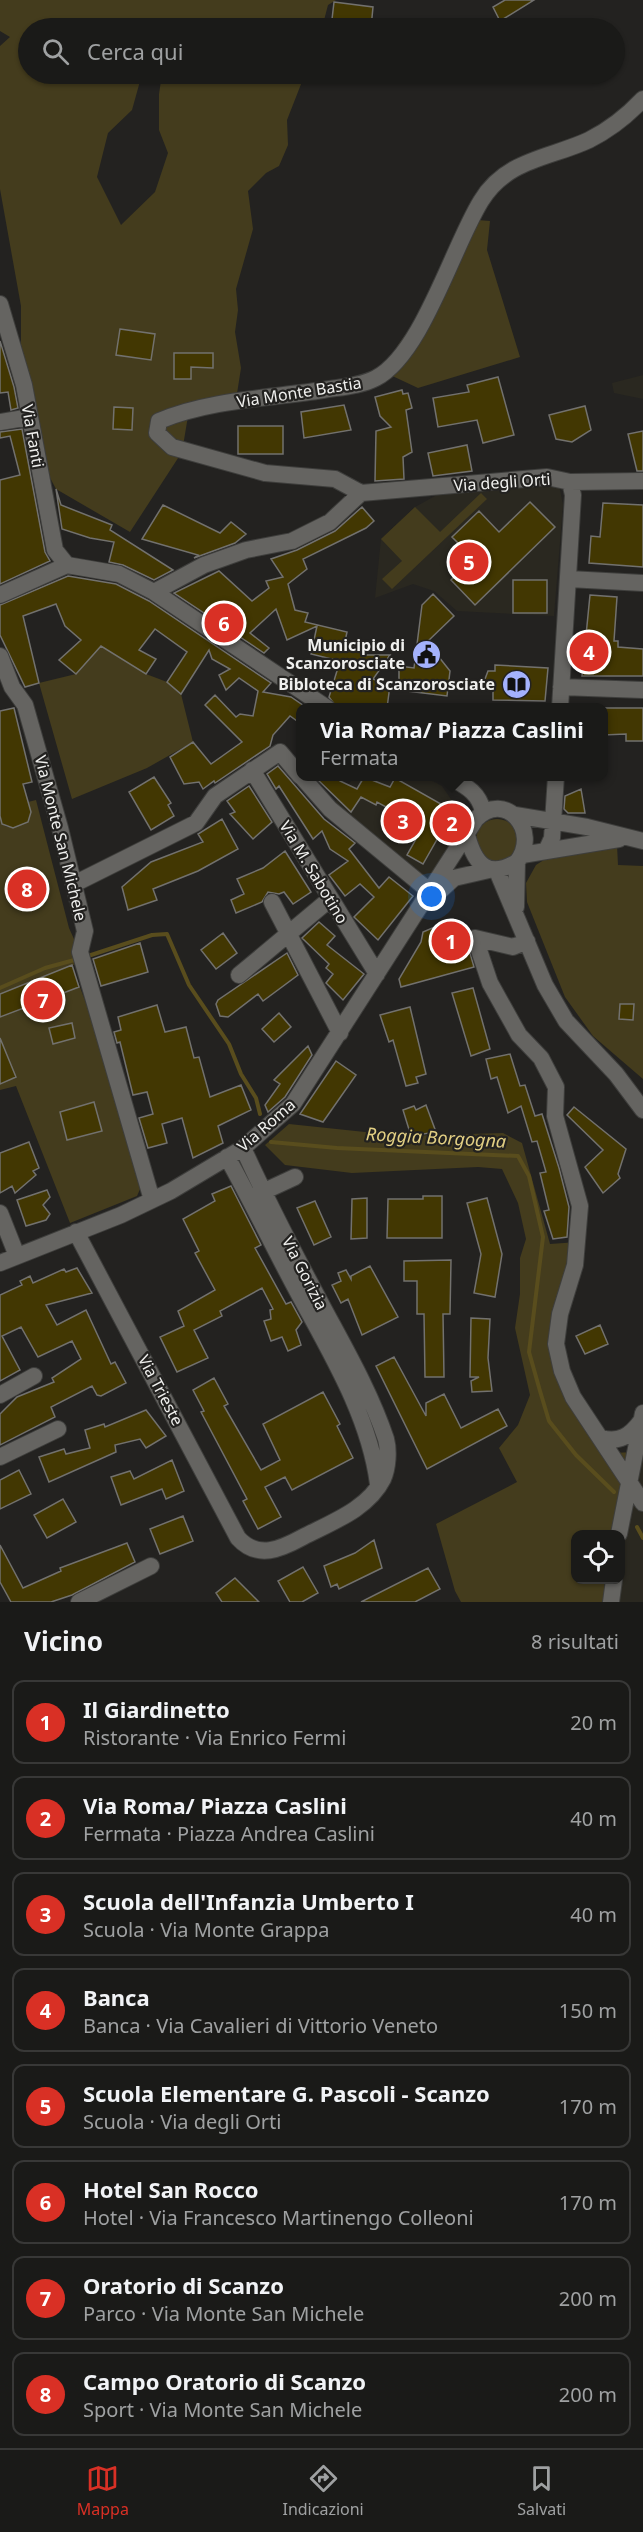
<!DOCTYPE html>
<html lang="it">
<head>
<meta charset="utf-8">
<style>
  body { margin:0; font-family:"Noto Sans",sans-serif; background:#272725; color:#f1f3f6 }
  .controls { position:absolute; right:18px; bottom:18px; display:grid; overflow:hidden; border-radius:12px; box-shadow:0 2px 4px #0004 }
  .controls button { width:54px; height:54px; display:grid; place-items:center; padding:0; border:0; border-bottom:2px solid #383837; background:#1a1a18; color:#f1f3f6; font:30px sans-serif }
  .you { position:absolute; left:432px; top:897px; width:21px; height:21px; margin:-15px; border:4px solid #fff; border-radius:50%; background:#1a73e8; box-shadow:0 0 0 9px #1a73e833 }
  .badge { display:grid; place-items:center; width:39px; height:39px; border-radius:50%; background:#d93025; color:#fff; font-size:20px; font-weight:700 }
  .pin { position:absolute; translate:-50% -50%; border:3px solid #fff; box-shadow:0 2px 6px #0006 }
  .popup { position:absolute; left:296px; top:703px; width:312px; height:78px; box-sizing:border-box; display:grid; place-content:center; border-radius:12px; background:#1a1a18; filter:drop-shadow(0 2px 4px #0005); font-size:20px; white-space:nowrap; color:#9fa1a2 }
  .popup b { font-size:22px; color:#f1f3f6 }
  .popup::after { content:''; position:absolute; left:50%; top:100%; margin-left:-12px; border:12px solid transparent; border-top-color:#1a1a18 }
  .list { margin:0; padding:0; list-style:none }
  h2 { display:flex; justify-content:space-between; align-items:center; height:78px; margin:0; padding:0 24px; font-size:26px }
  h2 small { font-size:20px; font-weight:400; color:#9fa1a2 }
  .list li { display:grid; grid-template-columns:39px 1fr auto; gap:18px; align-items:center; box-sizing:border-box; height:84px; margin:0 12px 12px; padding:0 12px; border:2px solid #383837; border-radius:12px }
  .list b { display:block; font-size:22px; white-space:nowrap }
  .list p { margin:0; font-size:20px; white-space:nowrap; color:#9fa1a2 }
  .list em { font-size:20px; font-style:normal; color:#9fa1a2 }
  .icon { flex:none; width:33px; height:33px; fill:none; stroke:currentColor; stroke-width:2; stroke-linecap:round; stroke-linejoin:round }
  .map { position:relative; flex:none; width:643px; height:1602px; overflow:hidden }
  .search { position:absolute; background:#1a1a18; box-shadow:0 2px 4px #0004; left:18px; right:18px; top:18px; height:66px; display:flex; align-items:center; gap:15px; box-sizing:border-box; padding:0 21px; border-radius:33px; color:#9fa1a2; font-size:22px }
  .sheet { height:846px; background:#1a1a18 }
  nav { display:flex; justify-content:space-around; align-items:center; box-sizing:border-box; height:84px; border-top:2px solid #383837; background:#1a1a18; font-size:16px; color:#9fa1a2 }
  nav a { display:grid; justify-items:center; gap:3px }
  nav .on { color:#d93025 }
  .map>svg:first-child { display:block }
  .built { fill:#2a2820 }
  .green { fill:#443c1d }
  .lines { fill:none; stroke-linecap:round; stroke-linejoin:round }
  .stream { stroke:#594d1d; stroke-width:4 }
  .building { fill:#423702; stroke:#72716e; stroke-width:1.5 }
  .minor-casing { stroke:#3e3e3c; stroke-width:18 }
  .minor { stroke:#656461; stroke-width:16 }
  .labels { text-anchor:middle; stroke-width:4.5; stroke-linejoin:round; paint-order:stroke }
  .street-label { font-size:16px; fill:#f0f0ee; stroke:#232220 }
  .poi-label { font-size:16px; font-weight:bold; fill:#f0f0ee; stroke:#232220; text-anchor:end }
  .water-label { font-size:18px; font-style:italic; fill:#e2cf83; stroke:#232220 }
</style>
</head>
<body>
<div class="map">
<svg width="643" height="1602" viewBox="0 0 643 1602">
  <rect width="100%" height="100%" fill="#232220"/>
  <path class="built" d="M643,375V399L614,393L612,383Z
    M559,485L563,505L554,616L457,611L434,591L413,584L375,598L381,539L415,507L446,490Z
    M354,777H425L442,786L457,808L461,833L423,886L330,809Z
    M643,1450V1602H604V1580H620V1534H611L620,1486L635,1452Z"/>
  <path class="green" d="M0,0H336L328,5L322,28H28V74H142L132,110L108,133L97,177L121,225L155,192L168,153L159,130V94L162,74H305L287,120L288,145L279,166L266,173L248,191L253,229L236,289L238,310L235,332L241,368L236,400L189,410L182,452L130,532L56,489L47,472L21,345V306L0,189V46L10,37L0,31Z
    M465,219L490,221L487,250L520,357L418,388L386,373L398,345L420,314Z
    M481,493L487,499L392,589L382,579L402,561L381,539L415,507L440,532Z
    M101,646L146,674L167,682L181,694L193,742L147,768L72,799L39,683L76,674Z
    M36,800L69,928L83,959L72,966L116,1083L144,1180L137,1196L70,1223L16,1086L0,1090V816L2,824L7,827L24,824L31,812L28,802Z
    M476 840a21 21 0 1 1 42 0a21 21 0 1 1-42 0Z
    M617,845L618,865L643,866V1079L593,1036L565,997L527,902L526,883L536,865L553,854Z
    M289,1124L403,1136L503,1133L522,1143L550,1244L578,1242L560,1314L562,1372L612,1453L635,1452L620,1486L611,1534H576V1580H604V1602H461L455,1591L436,1524L517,1482L499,1448L518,1425L530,1395L515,1328L520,1294V1258L526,1239L518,1203L502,1169L478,1167L352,1173L285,1165L265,1145Z"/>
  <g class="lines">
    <path class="stream" d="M85,957L152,935L167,934L189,985L229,1044L241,1074L256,1098L260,1114
      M0,988L45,968L78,959
      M271,1142L337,1148L518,1156L529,1176L543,1237L529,1352L540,1391L549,1421L576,1455L614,1492
      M241,1165L248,1178
      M637,1527L643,1538"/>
  </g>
  <path class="building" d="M505,0H534L500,21L493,7Z
    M334,2L373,7L371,28H331Z
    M120,329L155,334L151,360L116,355Z
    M0,341L14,387L18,408L11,410L8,392L0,393Z
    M174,353H213V368L191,367V379H174Z
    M498,377L514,435L483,443L477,420L438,427L433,398L469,392L467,385Z
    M402,390L403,394L408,393L412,408L406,410L412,452L403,457L404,479L375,481L376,431L391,427L380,416L375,397Z
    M344,405L351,430L304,438L301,412Z
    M585,406L591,430L572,442L556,439L549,415Z
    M114,407L133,408L132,430L113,429Z
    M238,426H283V454H238Z
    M22,429L45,552L50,561L0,584V480L20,475L10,436L0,438V432Z
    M643,431V471H637L628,434Z
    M467,445L472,471L433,476L428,453Z
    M56,489L61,505L112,525L110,530L173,570L154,580L123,565L109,562L114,542L90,538L62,529Z
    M530,502L555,527L475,605L451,580L473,558L452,537L479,511L499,532Z
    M603,503L643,505V567L589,563L591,536L600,537Z
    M163,505L220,533L231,522L246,534L235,543L194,558L198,555L142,539Z
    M362,507L374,521L366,528L303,559L307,569L288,584L295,610L308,613L305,622L347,632L344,646L363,647L362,655H390L373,679L390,685L387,708H337L329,697L340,661L311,654L317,626L287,640L276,609L250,633L269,648L264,653L174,593L219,571L252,601L269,588L266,581L283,577L271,559L297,550L335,531Z
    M68,576L116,584L149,601L271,683L263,692L291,697L307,708H300V723L290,716L273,735L270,746L215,783L214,781L203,789L199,782L184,784L170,757L193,742L211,764L242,742L205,705L215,695L236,717L240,714L253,716L258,691L239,678L226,690L219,675L230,669L212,659L209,650L181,694L167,682L187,652L155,629L139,650L156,659L146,674L101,646L76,674L59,660L81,640L65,626L56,604L23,616L39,683L25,687L0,635V605Z
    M513,580H547V613H513Z
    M433,594L454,616L427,642L450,671L447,696L399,690V666L414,668L422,605Z
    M590,595L617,597L614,641H618V647L643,649V676H582Z
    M495,665L548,668L545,701L493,700V689L487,688L485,679L488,671H495Z
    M14,708L32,782L23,784L31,812L28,822L13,828L2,824L0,816V711Z
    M603,708H643V741H626V734L603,735Z
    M278,766L324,819L355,843L349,849L379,888L389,877L413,896L378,940L354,917L374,897L360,884L345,896L329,875L348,861L330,849L322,831L313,839L279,786L276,789L267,774Z
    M154,777L171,803L168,805L174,816L151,830L129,792Z
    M315,777H340V781L357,789L364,777L390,787L395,778L448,808L443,817L448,820L423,864L407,855L420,832L401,821L403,816L377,802L376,805L361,797L351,812Z
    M249,786L272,822L253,839L230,814L235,812L227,801Z
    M581,789L585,813H568L564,809L565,796Z
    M222,819L238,849L198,871L153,889L157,900L128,910L122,887L151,862L203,842L198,834Z
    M285,851L311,892L293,904L284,892L279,894L268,892L262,902L236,913L231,900L244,894L237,879L263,868Z
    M453,919L457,934L465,936L474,967L401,987L399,979L421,942L423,932Z
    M319,922L335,936L327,945L364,974L343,1000L326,983L333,974L326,968L329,964L302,938Z
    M223,933L237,953L216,969L201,950Z
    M140,943L148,972L101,986L93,959Z
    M287,953L298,975L263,1001L258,994L228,1017L220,1016L216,1004L218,1000Z
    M72,965L79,987L0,1017V994Z
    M473,988L490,1049L471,1056L452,993Z
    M620,1004H634L633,1020L619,1019Z
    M157,1005L165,1032L186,1027L194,1058L199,1057L210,1097L241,1085L251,1110L218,1126L223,1143L193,1158L182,1118L162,1124L167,1143L148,1148L139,1118L153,1114L147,1092L133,1095L120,1042L117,1043L114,1032L121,1030L118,1017Z
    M410,1007L426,1074L416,1077L418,1083L406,1086L393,1040L389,1042L380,1015Z
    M279,1013L291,1027L274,1042L262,1029Z
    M72,1023L75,1038L53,1044L49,1028Z
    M0,1038L16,1077L0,1084Z
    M308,1046L312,1055L285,1097L268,1112L265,1105L280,1084L274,1080Z
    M510,1054L520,1086L525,1085L535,1116L542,1114L559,1168L569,1207L567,1237L553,1239L544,1211L549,1210L540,1173L546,1172L537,1141L532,1142L521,1106L508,1113L497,1077L491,1079L486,1059Z
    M336,1061L356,1075L323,1122L300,1114Z
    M94,1102L102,1131L67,1140L60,1112Z
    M426,1105L436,1132L411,1136L403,1110L414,1106L416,1110Z
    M574,1107L626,1149L618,1174L620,1178L603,1193L585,1167L603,1150L567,1115Z
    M29,1142L39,1168L33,1171L36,1175L15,1193L12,1186L0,1193V1153Z
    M231,1186L261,1245L255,1248L286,1304L291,1302L302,1322L296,1330L301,1345L288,1351L282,1337L271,1341L264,1321L271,1319L270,1310L273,1309L262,1288L220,1311L222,1316L194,1330L208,1358L177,1372L160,1337L184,1326L178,1311L215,1290L195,1253L199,1251L183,1219L215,1201L212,1194Z
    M47,1190L50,1197L43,1205L50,1214L46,1220L26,1226L17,1200Z
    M423,1196H442V1238H387L388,1199H423Z
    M367,1198V1238L351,1239L352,1199Z
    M487,1198L502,1254L495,1297L474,1293L481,1254L467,1203Z
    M315,1201L331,1237L314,1245L297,1208Z
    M451,1260L450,1314H443L444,1377H425L424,1314H417V1281H404V1261Z
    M370,1266L398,1317L362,1335L348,1299L341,1303L332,1285L341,1281L338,1273L346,1270L351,1279V1276Z
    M77,1268L92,1293L46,1305L57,1325L86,1310L111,1364L115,1362L126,1383L101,1396L97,1395L92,1386L51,1407L55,1417L0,1445V1414L17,1397L54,1382L52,1378L81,1359L72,1341L38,1357L21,1327L2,1336L20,1370L0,1381V1295L22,1285L20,1281L30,1276L33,1283L64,1269L66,1272Z
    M471,1318L490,1319L488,1358L492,1391L472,1392L471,1381L479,1377H470Z
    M600,1325L608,1344L585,1354L576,1336Z
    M394,1357L426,1416V1403L444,1394L461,1428L498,1409L507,1426L427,1469L376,1366Z
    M214,1378L228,1404L224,1406L261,1470L280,1460L263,1424L323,1392L340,1424L337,1426L353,1458L292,1490L285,1477L265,1487L281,1517L258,1529L243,1501L247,1499L201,1412L204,1411L193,1390Z
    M146,1410L166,1436L146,1448L140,1439L115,1445L116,1452L49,1482L39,1457L64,1449L66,1454L90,1448L85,1430L104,1424L105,1427Z
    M172,1460L184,1491L166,1499L162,1489L121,1505L111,1477L130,1471L134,1479Z
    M19,1470L31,1494L0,1509V1480Z
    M63,1499L76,1522L47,1538L34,1515Z
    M183,1516L193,1541L160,1554L150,1529Z
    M374,1540L382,1568L339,1589L337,1584L331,1587L324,1566L355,1553Z
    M127,1543L135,1562L72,1595L51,1602H11L0,1582V1545L23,1588L61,1571L60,1568Z
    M303,1567L318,1593L302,1602H290L278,1581Z
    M428,1568L440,1589L415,1602H361Z
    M235,1578L259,1602H222L216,1593Z"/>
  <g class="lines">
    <defs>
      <path id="minor" d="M643,99C626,117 611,129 589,140C551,158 506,159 481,201C453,246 422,354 376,378C361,386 341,387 323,390C271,398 208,400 159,421L157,433L172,447L265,473L335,479L361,493L547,477L570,482L643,481
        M0,304L24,385L55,550L67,565
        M0,422L30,417
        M569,579L643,583
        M154,592L204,565L246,550L292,541L330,522L361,493
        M0,595L67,565L119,574L154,592L327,708
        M0,656L12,687L25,705L60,828L85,931L80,952L152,1200
        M561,687L643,690
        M560,708L573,495L570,482
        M252,770L377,974
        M301,776L330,809L428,890
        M448,776C465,786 478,791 483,811
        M515,815L587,827L643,841
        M547,849L552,838L556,776
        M522,855L619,839
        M497,871L545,985L566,1021L616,1074L643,1110
        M74,884L196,823L215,796L280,752L300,776
        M272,902L340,1033
        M428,902L454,878L489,870
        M516,907L517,862
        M475,938L490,983L519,1035L541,1058L556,1087L555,1116L580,1206L575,1265L560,1314L556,1344L562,1371L573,1397L643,1503
        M475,938L513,947L527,941
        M239,975L330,899
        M227,1157C251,1200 272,1244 295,1287C328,1349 369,1414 378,1484
        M254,1196L295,1177
        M0,1213L17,1256
        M76,1232L238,1538C258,1560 281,1549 303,1537C332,1522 368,1509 383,1479C388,1468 389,1450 386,1439C371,1394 347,1352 325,1311C296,1257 268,1203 243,1148
        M0,1263L121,1215L171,1191L243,1148L293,1104L476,819C505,789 541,831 517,862C488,879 475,865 467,835
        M0,1395L34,1376
        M601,1438C619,1443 630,1436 641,1421
        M0,1457L58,1429
        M619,1534L643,1413
        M79,1602L151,1566
        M611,1602L614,1580"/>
    </defs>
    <use href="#minor" class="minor-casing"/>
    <use href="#minor" class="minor"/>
  </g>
  <defs>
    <symbol id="civic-disc" viewBox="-11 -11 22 22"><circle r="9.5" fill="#a4b2fc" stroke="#232220"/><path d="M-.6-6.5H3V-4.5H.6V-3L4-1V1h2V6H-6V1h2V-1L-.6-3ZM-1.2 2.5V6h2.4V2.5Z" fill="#111"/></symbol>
    <symbol id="library-disc" viewBox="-11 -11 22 22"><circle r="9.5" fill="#a4b2fc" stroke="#232220"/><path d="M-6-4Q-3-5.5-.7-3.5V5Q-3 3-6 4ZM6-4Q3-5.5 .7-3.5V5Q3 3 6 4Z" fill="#111"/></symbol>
  </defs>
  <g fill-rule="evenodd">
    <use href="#civic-disc" x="410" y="638" width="33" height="33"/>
    <use href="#library-disc" x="500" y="668" width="33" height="33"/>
  </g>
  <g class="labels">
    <g class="street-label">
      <text transform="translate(299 392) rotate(-9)" y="6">Via Monte Bastia</text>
      <text transform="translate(33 436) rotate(80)" y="6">Via Fanti</text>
      <text transform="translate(502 482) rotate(-4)" y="6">Via degli Orti</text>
      <text transform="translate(61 838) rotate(76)" y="6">Via Monte San Michele</text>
      <text transform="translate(314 872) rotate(59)" y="6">Via M. Sabotino</text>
      <text transform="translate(266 1125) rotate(-41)" y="6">Via Roma</text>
      <text transform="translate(305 1273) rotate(63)" y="6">Via Gorizia</text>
      <text transform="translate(161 1390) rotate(62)" y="6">Via Trieste</text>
    </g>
    <g class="poi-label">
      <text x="405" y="651">Municipio di<tspan x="405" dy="18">Scanzorosciate</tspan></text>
      <text x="495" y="690">Bibloteca di Scanzorosciate</text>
    </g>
    <g class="water-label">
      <text transform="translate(436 1138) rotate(3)" y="6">Roggia Borgogna</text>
    </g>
  </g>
</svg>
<div class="controls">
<button><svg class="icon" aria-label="locate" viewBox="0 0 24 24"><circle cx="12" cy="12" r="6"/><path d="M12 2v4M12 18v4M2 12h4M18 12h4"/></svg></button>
</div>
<div class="you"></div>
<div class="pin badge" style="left:451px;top:941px">1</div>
<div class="pin badge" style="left:452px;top:823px">2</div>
<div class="popup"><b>Via Roma/ Piazza Caslini</b>Fermata</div>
<div class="pin badge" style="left:403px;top:821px">3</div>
<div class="pin badge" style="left:589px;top:652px">4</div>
<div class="pin badge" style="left:469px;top:562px">5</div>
<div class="pin badge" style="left:224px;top:623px">6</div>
<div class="pin badge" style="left:43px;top:1000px">7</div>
<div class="pin badge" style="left:27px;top:889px">8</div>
<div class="search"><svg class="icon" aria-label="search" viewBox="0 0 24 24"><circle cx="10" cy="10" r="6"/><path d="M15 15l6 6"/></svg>Cerca qui</div>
</div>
<section class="sheet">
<h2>Vicino<small>8 risultati</small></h2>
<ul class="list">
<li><span class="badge">1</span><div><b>Il Giardinetto</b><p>Ristorante · Via Enrico Fermi</p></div><em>20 m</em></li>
<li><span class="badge">2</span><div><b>Via Roma/ Piazza Caslini</b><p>Fermata · Piazza Andrea Caslini</p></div><em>40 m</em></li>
<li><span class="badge">3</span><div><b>Scuola dell'Infanzia Umberto I</b><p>Scuola · Via Monte Grappa</p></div><em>40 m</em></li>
<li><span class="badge">4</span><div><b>Banca</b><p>Banca · Via Cavalieri di Vittorio Veneto</p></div><em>150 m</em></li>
<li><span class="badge">5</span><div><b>Scuola Elementare G. Pascoli - Scanzo</b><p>Scuola · Via degli Orti</p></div><em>170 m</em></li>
<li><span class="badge">6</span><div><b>Hotel San Rocco</b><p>Hotel · Via Francesco Martinengo Colleoni</p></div><em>170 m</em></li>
<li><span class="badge">7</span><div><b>Oratorio di Scanzo</b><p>Parco · Via Monte San Michele</p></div><em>200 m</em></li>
<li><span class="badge">8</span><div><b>Campo Oratorio di Scanzo</b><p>Sport · Via Monte San Michele</p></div><em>200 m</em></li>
</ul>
</section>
<nav>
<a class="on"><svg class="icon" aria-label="map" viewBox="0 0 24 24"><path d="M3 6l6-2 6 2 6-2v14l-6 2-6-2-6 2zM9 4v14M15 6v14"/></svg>Mappa</a>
<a><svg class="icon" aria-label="directions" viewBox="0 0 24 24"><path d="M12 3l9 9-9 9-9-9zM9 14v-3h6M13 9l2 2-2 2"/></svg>Indicazioni</a>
<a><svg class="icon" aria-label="saved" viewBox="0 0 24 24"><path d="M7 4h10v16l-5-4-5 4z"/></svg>Salvati</a>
</nav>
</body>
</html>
